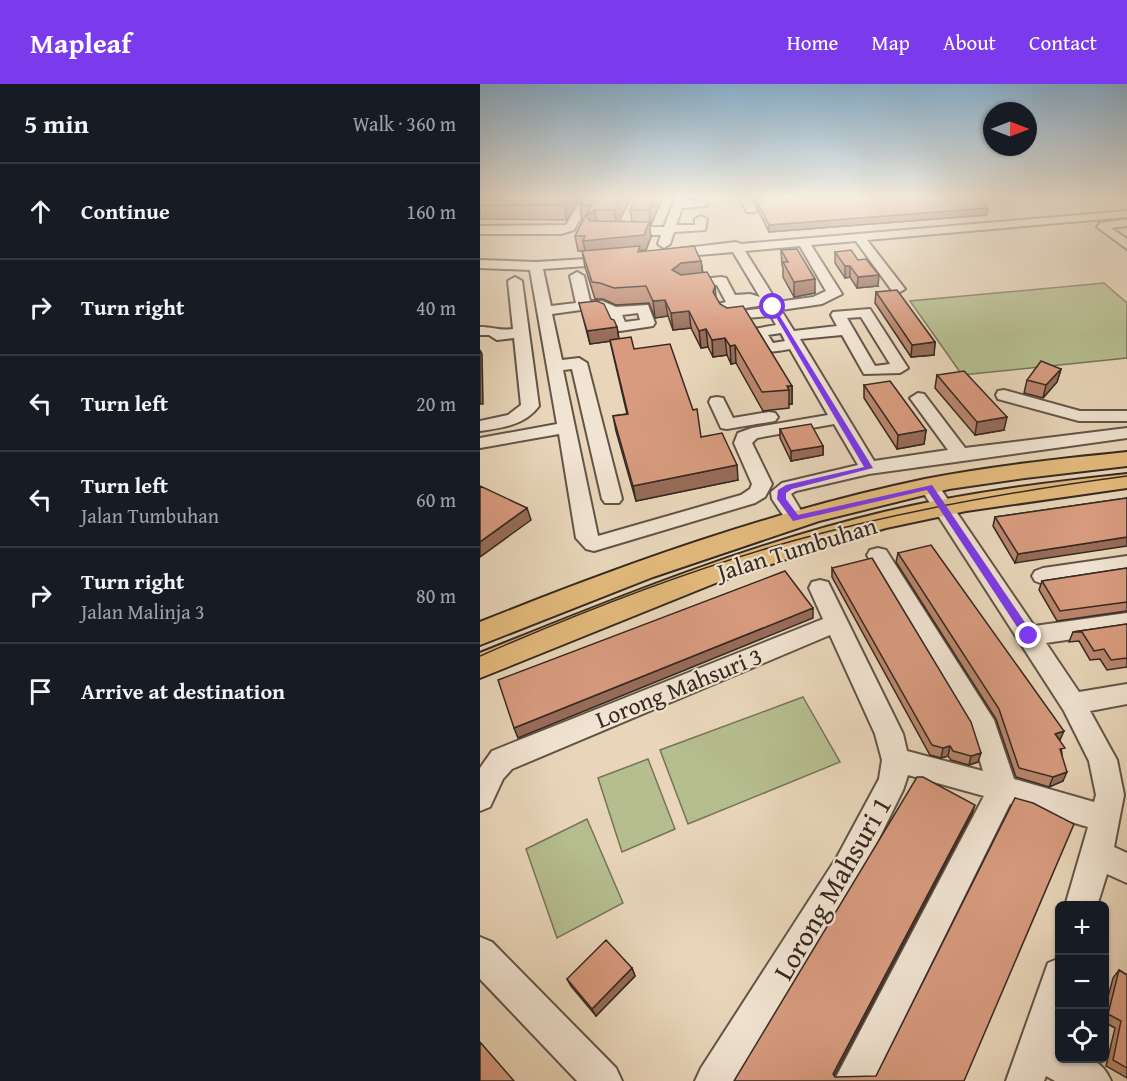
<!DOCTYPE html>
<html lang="en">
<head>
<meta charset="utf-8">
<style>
  body { margin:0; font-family:"Gentium Book Plus",serif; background:#20242c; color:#f1f3f6 }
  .controls { position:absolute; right:18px; bottom:18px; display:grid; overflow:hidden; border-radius:9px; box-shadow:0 2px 4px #0004 }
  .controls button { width:54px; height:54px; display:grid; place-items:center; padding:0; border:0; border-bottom:2px solid #363941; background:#171b24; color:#f1f3f6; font:30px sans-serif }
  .compass { position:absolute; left:503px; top:18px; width:54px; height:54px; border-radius:50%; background:#171b24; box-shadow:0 2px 4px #0004; rotate:90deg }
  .stop { position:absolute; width:18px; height:18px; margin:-14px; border:4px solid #7c3aed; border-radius:50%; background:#fff }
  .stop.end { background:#7c3aed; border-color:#fff; box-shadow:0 2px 6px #0008 }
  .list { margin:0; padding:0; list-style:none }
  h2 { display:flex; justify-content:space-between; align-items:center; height:78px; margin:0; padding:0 24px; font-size:26px }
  h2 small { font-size:20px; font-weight:400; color:#9ea1a6 }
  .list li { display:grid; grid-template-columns:39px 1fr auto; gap:18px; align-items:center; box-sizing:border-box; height:96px; padding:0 24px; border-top:2px solid #363941 }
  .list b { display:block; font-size:22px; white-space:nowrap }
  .list p { margin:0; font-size:20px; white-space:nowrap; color:#9ea1a6 }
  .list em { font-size:20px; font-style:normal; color:#9ea1a6 }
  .icon { flex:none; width:33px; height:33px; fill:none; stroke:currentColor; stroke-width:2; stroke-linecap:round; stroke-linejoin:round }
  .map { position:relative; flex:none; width:647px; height:997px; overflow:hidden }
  header { display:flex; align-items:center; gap:36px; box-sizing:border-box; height:84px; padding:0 30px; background:#7c3aed; color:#fff }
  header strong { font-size:28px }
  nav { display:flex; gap:33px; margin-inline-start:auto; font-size:21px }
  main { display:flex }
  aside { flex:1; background:#171b24 }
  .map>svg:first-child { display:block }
  .green { fill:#b6be90; stroke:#767459; stroke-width:1.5 }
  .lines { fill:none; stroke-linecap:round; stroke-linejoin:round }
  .minor-casing { stroke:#635448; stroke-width:4 }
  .major-casing { stroke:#362922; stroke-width:4 }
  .minor { fill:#f1e4d2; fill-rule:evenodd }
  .major { fill:#e4bb7d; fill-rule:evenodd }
  .tram { stroke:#362922; stroke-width:1.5 }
  .wall { fill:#ba856d; stroke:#362922; stroke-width:1.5 }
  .shaded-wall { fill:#976c59; stroke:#362922; stroke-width:1.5 }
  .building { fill:#d89b7f; stroke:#362922; stroke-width:1.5 }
  .route { fill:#7c3aed }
  .labels { text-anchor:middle; stroke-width:4.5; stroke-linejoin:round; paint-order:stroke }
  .street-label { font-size:24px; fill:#362922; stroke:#f1e4d2 }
  .near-street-label { font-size:28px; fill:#362922; stroke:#f1e4d2 }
</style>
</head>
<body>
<header>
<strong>Mapleaf</strong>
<nav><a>Home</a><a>Map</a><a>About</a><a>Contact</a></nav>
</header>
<main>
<aside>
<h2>5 min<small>Walk · 360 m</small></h2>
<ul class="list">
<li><svg class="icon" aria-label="ahead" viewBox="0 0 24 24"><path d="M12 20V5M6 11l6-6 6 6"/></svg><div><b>Continue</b></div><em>160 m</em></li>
<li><svg class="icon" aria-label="right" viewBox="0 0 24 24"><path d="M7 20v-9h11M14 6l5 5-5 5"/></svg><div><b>Turn right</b></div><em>40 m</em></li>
<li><svg class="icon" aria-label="left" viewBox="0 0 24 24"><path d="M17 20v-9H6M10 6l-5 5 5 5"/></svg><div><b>Turn left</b></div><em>20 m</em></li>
<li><svg class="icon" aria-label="left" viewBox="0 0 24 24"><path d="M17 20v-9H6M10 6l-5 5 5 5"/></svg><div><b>Turn left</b><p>Jalan Tumbuhan</p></div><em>60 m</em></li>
<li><svg class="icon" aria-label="right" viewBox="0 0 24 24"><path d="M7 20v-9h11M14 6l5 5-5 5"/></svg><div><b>Turn right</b><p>Jalan Malinja 3</p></div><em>80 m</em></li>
<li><svg class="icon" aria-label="arrive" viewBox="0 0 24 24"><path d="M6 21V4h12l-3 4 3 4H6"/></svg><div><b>Arrive at destination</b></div></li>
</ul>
</aside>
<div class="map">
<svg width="647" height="997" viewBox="0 0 647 997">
  <rect width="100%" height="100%" fill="#e9d6ba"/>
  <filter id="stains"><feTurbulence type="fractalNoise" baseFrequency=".00333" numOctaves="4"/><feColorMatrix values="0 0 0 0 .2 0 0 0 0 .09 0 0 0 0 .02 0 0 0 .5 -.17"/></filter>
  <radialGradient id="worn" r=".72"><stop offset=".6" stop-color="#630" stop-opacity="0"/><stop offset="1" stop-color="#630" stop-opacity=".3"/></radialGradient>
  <path class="green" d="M624,199L647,219V274L482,291L430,217Z
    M323,613L360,678L208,740L180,666Z
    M168,675L195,745L142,768L118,694Z
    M107,735L143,819L77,854L46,765Z"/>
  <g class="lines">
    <defs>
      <path id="minor" d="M103,112H113L94,146L81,150H0V142L86,141Z
        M196,112H206L205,117H217L218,112H228L226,122L202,124L196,141H215V135L221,132L227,135L225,146L194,148L190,160L184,164L178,160L181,151H139L133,147L139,143H184Z
        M259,112H269L277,126L275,128H267Z
        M647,127V133L387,156L425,205L418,209L413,208L376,157L331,161L362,210L342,220L301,226L314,247L357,242L351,231L353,228L390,225L428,284L420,289L384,290L362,251L320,255L394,377L468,366L430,314L438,309L444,310L485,364L647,344V354L389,390L316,407L311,410L326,435L323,440L316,442L309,440L292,415L291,408L302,399L378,381L354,340L277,354L272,359L292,400L285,413L275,419L114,467L106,465L96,454L79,350L0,364V354L77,340L50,186L0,184V176L56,178L139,173L141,176L135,180L63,185L71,222L96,219L90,192L97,188L104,192L110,217H122L136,223L168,221L175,239L173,242L140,247L135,246L128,230L115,224L72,230L82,276L99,274L107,279L142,415L139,419H125L122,415L92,285L83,286L118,452L261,411L270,405L272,400L254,359L258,349L272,344L348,331L310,265C285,269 284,271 272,248L274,245L296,241L291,232L243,236L236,223L238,220L246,218L237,201L203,205L196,201L203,197L241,193L246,194L255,211L270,210L280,213L253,168L185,174L179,170L181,167L256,158L261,160ZM320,162L346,207L333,213L297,218L265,167ZM284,221L286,224L253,228L252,226ZM158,229L160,236L145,238L142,231ZM381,233L410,280L395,282L367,234ZM301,249L305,257L293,259L288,251Z
        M644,136H647V142L631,144L647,155V165L617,143L620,139Z
        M35,193L42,197L59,322C45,341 22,344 0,347V337L28,331L41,321L34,254L17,256L9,251H0V243C13,243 21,247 33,245L28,197Z
        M524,306L600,327H647V337H599L518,315L516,311L518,307Z
        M237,313L243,314L253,334L289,328L295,329L298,333L295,337L247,345L241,344L229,318L231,314Z
        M449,396L456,398L554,542L647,529V547L566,559L599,608L647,600V620L610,627L637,676L644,711L634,763L647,769V799L627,790L617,822H585L608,743L530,720L393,997H354L504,712L428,691L423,706L379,795L255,997H215L221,984L357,773L399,695L402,676L395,650L350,551L32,685L23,695L10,723L0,727V684L12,667L343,535L329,504L332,498L340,496L348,498L351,504L423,650L427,667L503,687L491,647L387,471L390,466L398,464L406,466L514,636L534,695L614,718L616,711L609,677L584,627L439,402L442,398Z
        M647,472V486L563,500L555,497L552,492L555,487L563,484Z
        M0,853L12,858L136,984L142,997H97L0,895Z
        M580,874V947L576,957L580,959V974C604,974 620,971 631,997H575L566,992L564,997H526L568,879Z"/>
      <path id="major" d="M647,368V382L545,394L469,405L339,437L173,493L0,561V538C145,480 292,427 445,395C511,382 579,375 647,368Z
        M647,390V404L486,427L406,444L354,459L238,498L0,594V569C132,516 265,461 404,428C484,409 565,399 647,390Z"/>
    </defs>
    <use href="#minor" class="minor-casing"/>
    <use href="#major" class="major-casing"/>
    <use href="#minor" class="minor"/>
    <use href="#major" class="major"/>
    <path class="tram" d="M0,572C103,527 208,486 316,456C425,426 535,407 647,392"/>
  </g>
  <path class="wall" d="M0,112H102L87,136L0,135Z
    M105,112H152L138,137L152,138L150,126L183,112L171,141H169L171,153L166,166H161V168L221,177L223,189L235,202L236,214L240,220L312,302V320H309V324L283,327L256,279L251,280L247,271L233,273L228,263L221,264L211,244L193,246L188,232L175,234L169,219L136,221L123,215H115L105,183L102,167H105H98L95,152L103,136H102L100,121Z
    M271,112H494L508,124L507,131L289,148Z
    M301,166L335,209L314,213L303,193V184L302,181Z
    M355,168L398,202L377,204L370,193L365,194L355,179Z
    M396,208L455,258L454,271L431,273L395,219Z
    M99,219L131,235L137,243L139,255L154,265L221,353L258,396L156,417L136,347L133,332L147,330L130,257L110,260Z
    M581,285L577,298L563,314L544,309L547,296Z
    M457,291L524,346L495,351L455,304Z
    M384,301L446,346L444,360L417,365L384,314Z
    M300,345L343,362V371L311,377L300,354Z
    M647,414L535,479L513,442L515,433Z
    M418,469L580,657L582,670L583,697L569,703L536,693L516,635L416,478Z
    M352,484L498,678L489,681L471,676L468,672L461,674L450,671L352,493Z
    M647,484V527L577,537L559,506L562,497Z
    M647,540V583L627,586L620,575L610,576L599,557L589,558L593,548Z
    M152,884L155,892L116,932L91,902L87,895Z
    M639,886L647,891V994L626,982L635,944L624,938V928L633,894Z"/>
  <path class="shaded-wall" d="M90,112H102L87,136L84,121Z
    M142,112H152L137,141L134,126Z
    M176,112H183L171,141L169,126Z
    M508,124L507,131L289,148V141Z
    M114,126L117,141L109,147L106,132Z
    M169,138L171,153L166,166H161L162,177L106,172L103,157Z
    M221,177L223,193L203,195L192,186L201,179Z
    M365,182H370V193L365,194Z
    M399,191L398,202L377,204L378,193Z
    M335,195V209L314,213V198Z
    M185,216L188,232L175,234L173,217Z
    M209,227L211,244L193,246L191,229Z
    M137,243L139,256L110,260L107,247Z
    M226,245L228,263L221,264L219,247Z
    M245,254L247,271L233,273L232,256Z
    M455,258L454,271L431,273L432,261Z
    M255,261L256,279L251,280L250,262Z
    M0,266L2,270L3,320H0Z
    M581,285L577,298L563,314L566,301Z
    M307,302H312V320H309V306Z
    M527,333L524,346L495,351L497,338Z
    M446,346L444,360L417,365L418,351Z
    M343,362V371L311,377V367Z
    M257,381L258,396L156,417L153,402Z
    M47,424L51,436L0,473V458Z
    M647,453V462L535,479L538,470Z
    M333,524V534L38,654L34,644Z
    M584,647L580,656L575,650Z
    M470,662L468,672L461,674L463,664Z
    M501,669L498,678L489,681L491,672Z
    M587,688L583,697L569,703L573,693Z
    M495,721L492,730L352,996L353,990Z
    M152,884L155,892L116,932L112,925Z"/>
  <path class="building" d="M0,112H90L84,121H0Z
    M105,112H142L134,126H114L106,132L110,137L169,138L164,151L103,157L105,152H95L111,121H100Z
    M157,112H176L169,126H150Z
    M274,112H494L508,124L289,141Z
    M160,162L158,168L214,162L221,177L201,179L192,186L201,191L227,188L235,202L233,208L240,220L247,224L263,222L312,302H307L309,306L282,308L255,261L250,262L245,254L232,256L226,245L219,247L209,227L191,229L185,216L173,217L166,202L134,204L120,199L112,198L102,167Z
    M317,165L335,195L314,198L303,178H308L301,166Z
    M371,166L378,176L386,175L399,191L378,193L370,182H365L355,168Z
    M417,206L455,258L432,261L396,208Z
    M117,217L124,220L131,235L134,236L137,243L107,247L99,219Z
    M151,253L154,265L190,260L213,326L217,325L221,353L242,349L257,381L153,402L133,332L148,330L130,256Z
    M561,277L581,285L566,301L547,296Z
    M484,287L527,333L497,338L457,291Z
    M410,297L446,346L418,351L384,301Z
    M331,340L343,362L311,367L300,345Z
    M0,402L47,424L0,458Z
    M647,414V453L538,470L515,433Z
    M451,461L584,647L575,650L585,664L580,665L587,688L573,693L539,684L519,625L418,469Z
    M392,474L491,638L501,669L491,672L473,667L470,662L463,664L452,661L352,484Z
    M647,484V518L580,527L562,497Z
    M305,487L333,524L34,644L18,596Z
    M647,540V574L631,576L624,565L614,567L602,548H593Z
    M437,693H443L495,721L353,990L355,993L396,992L535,714L553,719L594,740L484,997H254Z
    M126,856L152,884L112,925L87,895Z
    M639,886L647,891V984L633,976L641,937L628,930Z
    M0,958L34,997H0Z"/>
  <linearGradient id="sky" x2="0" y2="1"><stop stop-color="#89b5d6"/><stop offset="0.45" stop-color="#f5ede0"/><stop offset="1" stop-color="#f5ede0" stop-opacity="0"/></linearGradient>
  <rect width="647" height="251" fill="url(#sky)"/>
  <path class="route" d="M293,221L393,384L312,405L306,409V415L318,431L452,401L552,549V555H545L447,406L313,437L297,415L298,406L306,401L384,383L290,223Z"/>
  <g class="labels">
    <g class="street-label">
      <text transform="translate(317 465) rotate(-17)" y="8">Jalan Tumbuhan</text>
      <text transform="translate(199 604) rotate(-22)" y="8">Lorong Mahsuri 3</text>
    </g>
    <g class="near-street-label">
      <text transform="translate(352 804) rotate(-60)" y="10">Lorong Mahsuri 1</text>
    </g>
  </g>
  <rect width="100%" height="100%" filter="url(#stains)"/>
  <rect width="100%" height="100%" fill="url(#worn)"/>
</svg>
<div class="controls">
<button>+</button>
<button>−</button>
<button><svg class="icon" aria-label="locate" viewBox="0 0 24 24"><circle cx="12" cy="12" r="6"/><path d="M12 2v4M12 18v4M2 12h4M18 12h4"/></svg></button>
</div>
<svg class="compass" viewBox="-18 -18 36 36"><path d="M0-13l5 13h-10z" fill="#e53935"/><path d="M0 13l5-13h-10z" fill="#9ea1a6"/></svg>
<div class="stop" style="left:293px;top:223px"></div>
<div class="stop end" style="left:549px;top:552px"></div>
</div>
</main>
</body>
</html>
